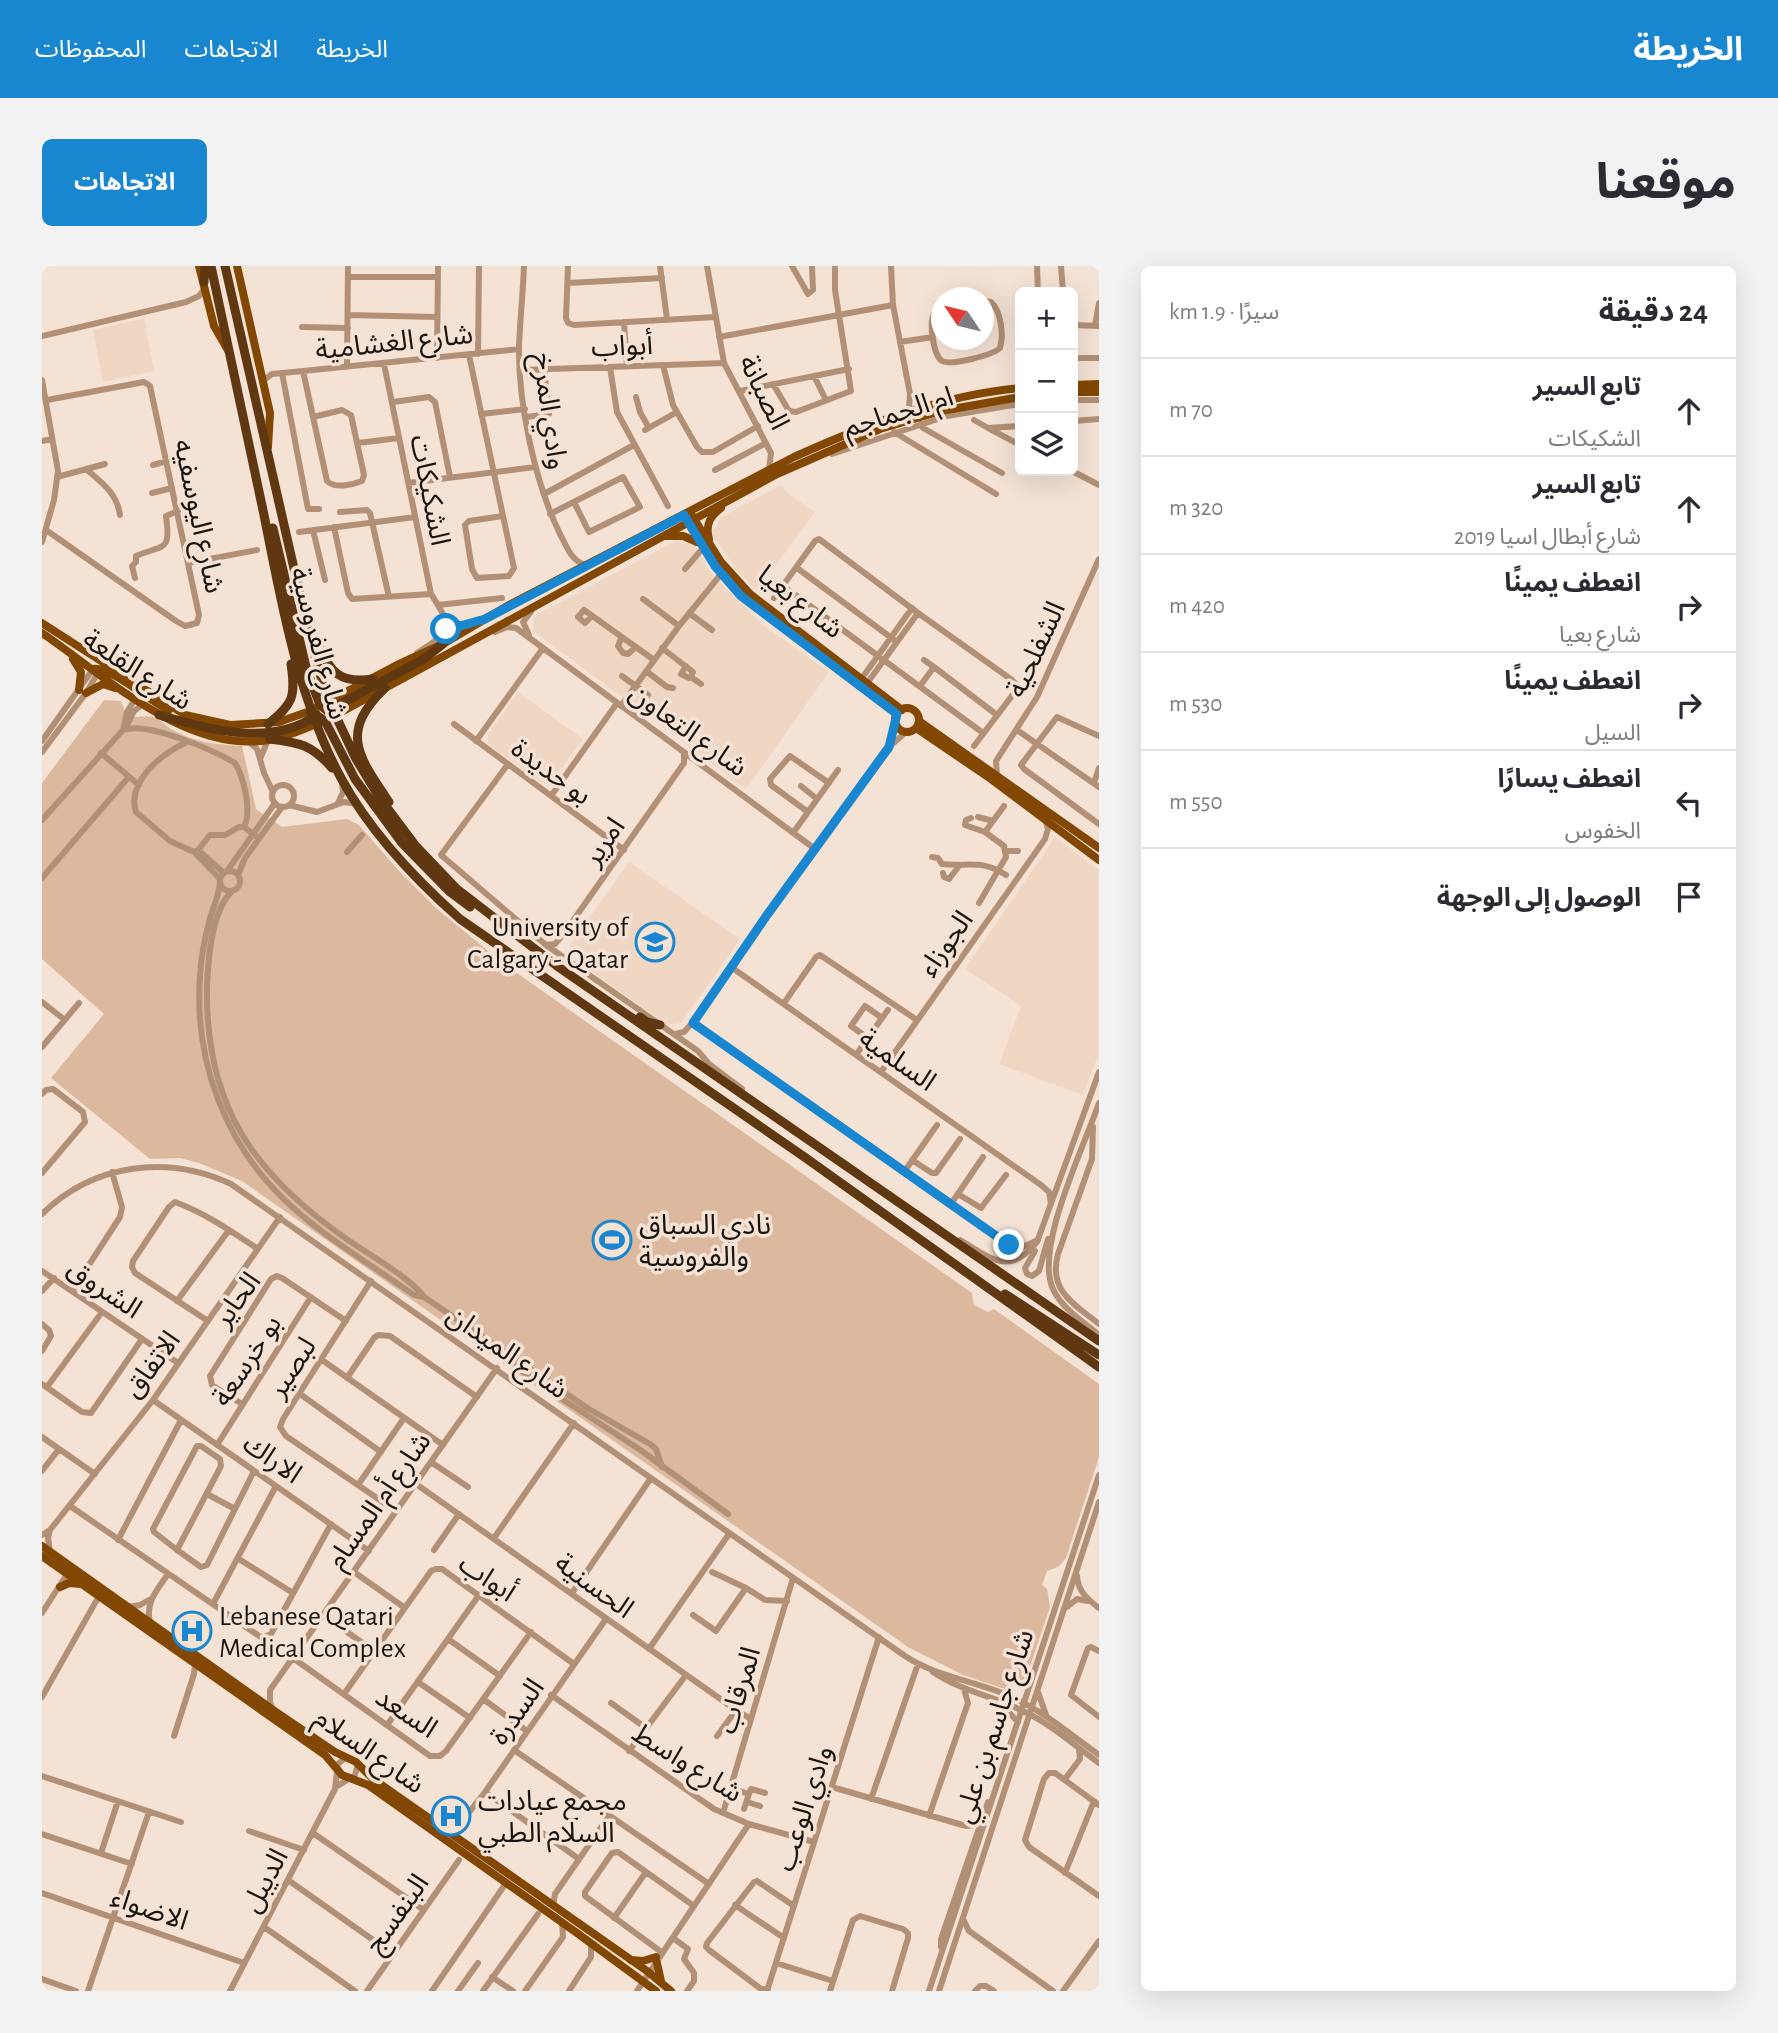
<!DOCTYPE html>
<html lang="ar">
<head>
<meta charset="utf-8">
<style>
  body { margin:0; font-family:"Alegreya Sans","Noto Sans Arabic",sans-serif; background:#f2f2f3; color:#2b2b33; direction:rtl }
  .controls { position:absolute; right:21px; top:21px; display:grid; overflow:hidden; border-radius:10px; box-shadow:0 7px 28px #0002 }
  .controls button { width:63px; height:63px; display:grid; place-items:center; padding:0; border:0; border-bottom:2px solid #e1e1e2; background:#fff; color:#2b2b33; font:35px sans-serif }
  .compass { position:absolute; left:889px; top:21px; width:63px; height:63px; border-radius:50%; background:#fff; box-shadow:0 7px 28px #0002; rotate:305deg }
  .stop { position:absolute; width:21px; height:21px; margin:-16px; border:5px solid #1986d0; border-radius:50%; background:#fff }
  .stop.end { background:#1986d0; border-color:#fff; box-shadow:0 2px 7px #0008 }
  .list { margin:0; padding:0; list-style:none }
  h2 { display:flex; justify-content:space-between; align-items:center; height:91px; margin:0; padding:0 28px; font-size:30px }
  h2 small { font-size:23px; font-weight:400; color:#7c7c81 }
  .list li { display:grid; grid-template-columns:46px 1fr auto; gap:21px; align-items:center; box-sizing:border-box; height:98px; padding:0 28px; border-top:2px solid #e1e1e2 }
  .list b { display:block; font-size:26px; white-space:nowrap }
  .list p { margin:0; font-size:23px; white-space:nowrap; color:#7c7c81 }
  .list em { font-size:23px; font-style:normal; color:#7c7c81 }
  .icon { flex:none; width:38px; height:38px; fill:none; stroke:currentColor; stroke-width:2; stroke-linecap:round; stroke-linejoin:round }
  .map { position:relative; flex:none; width:1057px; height:1725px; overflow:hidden; direction:ltr; border-radius:10px }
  header { display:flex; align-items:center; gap:42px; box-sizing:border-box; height:98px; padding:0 35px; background:#1986d0; color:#fff }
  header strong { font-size:33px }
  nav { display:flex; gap:38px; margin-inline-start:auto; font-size:24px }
  .intro { display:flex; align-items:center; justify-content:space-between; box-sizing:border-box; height:168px; padding:0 42px }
  h1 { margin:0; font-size:49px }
  .button { padding:18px 32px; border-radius:10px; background:#1986d0; color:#fff; font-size:24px; font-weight:700 }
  main { display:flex; gap:42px; padding:0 42px }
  aside { flex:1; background:#fff; border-radius:10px; box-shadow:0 7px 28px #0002 }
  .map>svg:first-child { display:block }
  .built { fill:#f0d7c4 }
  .green { fill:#dcb99e }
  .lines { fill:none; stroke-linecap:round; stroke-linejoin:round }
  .minor { stroke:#b29075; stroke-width:6 }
  .major { stroke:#824803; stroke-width:8 }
  .highway { stroke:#5f3812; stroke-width:9 }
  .route { stroke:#1986d0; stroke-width:9 }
  .labels { text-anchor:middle; stroke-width:7; stroke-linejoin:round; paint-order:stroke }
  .street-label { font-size:28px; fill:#1b1510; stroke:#f4e2d4 }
  .poi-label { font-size:28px; fill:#1b1510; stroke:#f4e2d4; text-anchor:start }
</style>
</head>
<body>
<header>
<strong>الخريطة</strong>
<nav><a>الخريطة</a><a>الاتجاهات</a><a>المحفوظات</a></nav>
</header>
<div class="intro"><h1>موقعنا</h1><a class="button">الاتجاهات</a></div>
<main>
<aside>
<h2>24 دقيقة<small>سيرًا · 1.9 km</small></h2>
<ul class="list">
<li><svg class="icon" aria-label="ahead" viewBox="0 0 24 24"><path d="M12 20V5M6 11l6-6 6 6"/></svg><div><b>تابع السير</b><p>الشكيكات</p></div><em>70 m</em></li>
<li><svg class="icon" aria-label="ahead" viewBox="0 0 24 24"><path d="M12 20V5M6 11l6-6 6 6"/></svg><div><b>تابع السير</b><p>شارع أبطال اسيا 2019</p></div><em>320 m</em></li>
<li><svg class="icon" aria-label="right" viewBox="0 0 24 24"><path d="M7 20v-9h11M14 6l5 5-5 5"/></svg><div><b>انعطف يمينًا</b><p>شارع بعيا</p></div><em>420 m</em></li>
<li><svg class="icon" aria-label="right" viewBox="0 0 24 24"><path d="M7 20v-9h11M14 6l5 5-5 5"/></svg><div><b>انعطف يمينًا</b><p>السيل</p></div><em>530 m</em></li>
<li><svg class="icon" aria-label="left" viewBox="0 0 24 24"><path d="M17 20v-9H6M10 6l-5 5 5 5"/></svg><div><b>انعطف يسارًا</b><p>الخفوس</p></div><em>550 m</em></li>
<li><svg class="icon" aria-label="arrive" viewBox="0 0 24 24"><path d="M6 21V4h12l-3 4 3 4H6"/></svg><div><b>الوصول إلى الوجهة</b></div></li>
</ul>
</aside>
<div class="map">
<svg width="1057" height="1725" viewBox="0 0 1057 1725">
  <rect width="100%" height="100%" fill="#f4e2d4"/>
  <path class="built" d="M102,52L112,105L61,116L51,64Z
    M739,219L749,230L773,246L715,325L695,305L670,268L678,252Z
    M634,275L653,279L668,306L721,359L787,406L704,523L491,365L492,350Z
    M476,426L541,473L509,517L502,518L446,478V468Z
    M1013,571L1057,604V787L1041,829L957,798L979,740L923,703Z
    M587,596L698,673L639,757L625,759L546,703L548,699L530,687L528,679Z"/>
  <path class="green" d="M62,434L79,435C87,460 96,446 113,452C119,454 125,461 131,464C152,476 176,479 200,480L214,543L240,561L305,553L317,559L357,605L394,642L462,698L930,1027L932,1039L946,1046L952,1043L1057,1118V1191L1024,1292L1016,1301L1005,1305L1000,1319L1005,1323L1008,1341L984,1412L963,1423L921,1409L866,1381L200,915L157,897L138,892L108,893L9,812L62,748L0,693V517Z"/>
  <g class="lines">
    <path class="minor" d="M482,0C481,27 478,54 477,80C476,137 493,217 518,268C525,281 529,295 544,299
      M526,0L524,52L526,57L532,59L674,51
      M618,0L625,53
      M665,0L682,97L729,187L727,204
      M750,0L766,28L771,24L770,0
      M849,0L851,39L868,128L867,141L862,147
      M995,0L996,26
      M1019,0L1021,26
      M306,11H396
      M526,17L620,12
      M900,44L892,48C887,56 891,89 900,95C909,100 951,89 958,82C962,69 959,45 949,36L942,35
      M306,49L395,51
      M582,56L585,100
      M1031,59L1057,60
      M1053,60L1057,37
      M260,61L306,62
      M0,70L144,36L157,30L163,22
      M677,71L851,39
      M858,76L891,71
      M436,88L437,0
      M427,89L472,302L467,310L435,312L430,303L423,259L427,255L461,250
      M395,92L396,0
      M1031,92H1057
      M342,98L389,328C406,353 402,365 436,355
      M621,99L631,139L655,181L660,186H671L716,160
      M305,100L306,0
      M568,101L575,146L626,240
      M479,104L682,97
      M261,105L285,215C293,223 310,219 320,215L322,209L309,149L300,144L271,151
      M240,107L266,243H277
      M772,110L784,134
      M0,114L16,205L12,234L0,276
      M222,114L230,108L261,105L477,83
      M731,118L747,145L754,146L809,125L793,24V0
      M698,125L807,103
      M594,131L598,146L607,162
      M1031,134H1057
      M351,136L387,131L393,136L408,211
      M439,148L483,143
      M484,151L507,148L502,103
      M932,154L946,162
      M1031,155L1057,153
      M879,158L881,162L960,207
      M978,160L946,162L978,179
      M603,164L635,146
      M852,166L954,228
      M0,175L10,173
      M316,177L357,172
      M790,188L905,150L978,138
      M111,199L125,195
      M44,203C60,217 75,227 78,249
      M673,204L724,177
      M1030,205L1057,219
      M15,211L63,198
      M366,217L493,201
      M110,227L130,222
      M502,228L592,179
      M298,246L325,244L328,247L347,331
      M508,248L581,211L598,241L547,266L532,236
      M292,261L306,327L310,333L389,328
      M4,264L134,355L143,360L155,357L157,349L108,120L102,116L5,134
      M271,264L283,314
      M257,266L373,251
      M146,297L215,284
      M755,302L855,376
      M643,303L661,282
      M93,312L90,300L94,296V290C123,278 129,286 124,250L136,245
      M741,320L941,467
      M732,332L773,275L777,273L876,347L970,414L975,419V423L932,480
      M601,333L637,360
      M396,339L460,332
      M647,347L670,364
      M550,350L543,357L536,351L542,344L612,394
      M453,366L465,361L474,362L773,583
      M487,369L481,356L489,346
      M580,371L576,380L581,387L586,388L594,381
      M620,382L651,406L649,411
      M375,387C388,378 403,372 405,355
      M882,394L892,401
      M644,400L639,408L647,412L649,411L659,418
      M604,405L625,421L631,422
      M580,410L606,429
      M820,412L870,342
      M826,416L876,347
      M878,420L892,401L955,449
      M579,440L637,360L679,308
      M86,457L92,445L101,438
      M412,458L582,584
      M81,464L85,446L93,433
      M975,464L1057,521
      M1057,470L1015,451L979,499L982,503L1057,558
      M0,475L51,403
      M206,475L215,483L218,493L226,474
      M434,475L501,382
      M145,476C121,487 84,515 94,546L128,575L152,586L156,584L182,607
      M848,479L854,457
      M0,486L44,427L57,405
      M59,487L97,519
      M218,493L222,507L231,526
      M466,498L399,589L504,679L656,785L667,798L700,823
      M955,509L954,495L995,431L1057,293
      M1052,517L1057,502
      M230 530a11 11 0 1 1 22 0a11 11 0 1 1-22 0Z
      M759,520L775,533
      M509,530L575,437
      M296,537L301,526L300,516
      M247,539L275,546L302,536L315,538
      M766,546L729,519L728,513L748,490L787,517
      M936,551L951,555
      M929,552L924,554L923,559L943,566L962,540
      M0,554L81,464C105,455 171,484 193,497C202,512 210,545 202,561L216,572
      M751,567L796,504
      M156,584L168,569H183L197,561H202
      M964,585H976
      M152,586L178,613
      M305,586L320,569
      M890,591L896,592L900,598C926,601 940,593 964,609
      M178 615a10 10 0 1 1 20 0a10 10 0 1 1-20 0Z
      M185,605L233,537
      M901,607L902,611L907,613L917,600
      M196,609L203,592L240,541
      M0,612L86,512
      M178,616C177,629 172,640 168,652C163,671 159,690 158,710C152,795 183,880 248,939C285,973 331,1000 372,1029L382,1031
      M190,625C169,645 166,694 165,721C163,839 211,908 306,974C325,987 370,1013 382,1031L547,1143L608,1178L614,1183L620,1201
      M937,637L964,591L962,580L943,566
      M504,679L513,678L523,666L642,497V486
      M689,701L999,919L1007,926L1009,938
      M0,736L23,754
      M742,737L774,691L778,689L875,754
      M840,752L846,744
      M651,757L967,979L981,981L996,974
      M633,768L642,766L652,755L725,649L847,481L864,466
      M0,781L37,737
      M814,789L840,752L823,740L809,760L826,772
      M839,806L1003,573L1006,563L1003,553
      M0,828L4,824L11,823L41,846L43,856L0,907
      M1057,837C1042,881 992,982 1011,1023C1020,1043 1041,1055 1057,1069
      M1051,861L1050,893L1016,988C1006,1025 1032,1038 1057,1058
      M870,894L890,907H894L918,873
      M862,906L895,859
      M916,928L939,942L964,909
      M909,938L941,891
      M0,948C51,898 124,888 189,918L863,1390C893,1410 932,1415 965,1429C999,1443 1028,1468 1057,1489
      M918,974C949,992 967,1011 995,976L1057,806
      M993,985L983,1002L985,1008L990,1010L997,1005L1006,973
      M0,1005L136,1097
      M329,1015L241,1153L238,1161L244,1170L354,1245
      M0,1025L12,1012
      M30,1025L78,951L80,941L70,906
      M135,1035L187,964
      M166,1055L93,1007L90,1001L91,995L127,941L133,936C163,947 189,965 216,983
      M0,1058L7,1064L9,1070L0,1085
      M420,1058L423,1065L514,1129L597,1183L686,1248
      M280,1094L401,1179
      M305,1112L332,1072L336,1069L348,1070L435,1131
      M0,1118L40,1146L49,1147L100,1073
      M5,1121L60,1046
      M258,1128L339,1186
      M111,1134L327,1285
      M200,1138L170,1119L168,1110L229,1013L235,1010L240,1012L304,1055
      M0,1171L53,1208
      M175,1179L269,1031
      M155,1180H159L178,1193L179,1200L135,1284L112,1266L111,1263Z
      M389,1196L426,1221
      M0,1205L17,1183
      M374,1218L694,1444L709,1453
      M316,1219L362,1152
      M165,1228L193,1243
      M28,1240L220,1372L229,1368L289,1258
      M0,1269L8,1264L111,1134L238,951
      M452,1272L532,1157
      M76,1274L139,1154
      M135,1284L159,1301L165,1299L212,1205
      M392,1284L417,1248
      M8,1286L6,1272L8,1264
      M197,1293L251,1327
      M312,1306L363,1342
      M670,1306L704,1322L723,1334L745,1335
      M1035,1310C1036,1325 1045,1333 1057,1342
      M530,1327L609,1212
      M171,1338L234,1220
      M86,1341L98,1339L107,1334
      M1025,1341L1035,1333L1046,1335
      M0,1347L27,1305
      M281,1349L332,1385
      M651,1349L674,1365L704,1322
      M108,1356C103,1337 115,1324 126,1308
      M406,1373L458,1410
      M607,1383L687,1268
      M1057,1385L1049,1381L1046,1382L1029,1429L1057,1451
      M251,1392L388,1490H398L404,1485L489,1366
      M891,1406C919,1425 951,1430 981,1445C1009,1458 1032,1479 1057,1497
      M376,1416L428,1452
      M996,1426L1004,1449
      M302,1428L389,1305L394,1303H400L532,1398
      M509,1429L672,1543L707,1558L772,1576
      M0,1431L57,1330
      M441,1433L485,1465
      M957,1436L976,1456
      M569,1437L604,1462
      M231,1444L228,1436V1424L455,1102
      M345,1459L437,1329
      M132,1470L152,1408L153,1398
      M675,1470L694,1444
      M472,1484L667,1618
      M587,1485L644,1409
      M0,1510L139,1556
      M1023,1513L1038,1493L1037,1482
      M294,1521L313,1509L316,1498
      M790,1521L924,1560L933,1559L938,1555
      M688,1522L707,1528L709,1523L723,1527
      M443,1526L537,1593
      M829,1533L876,1398
      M705,1536L718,1540
      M1057,1539L1013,1507H1007L1002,1513L983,1574L987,1581L1057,1630
      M702,1543L707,1528
      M681,1547L751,1312
      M887,1550L926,1437L922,1423
      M404,1564L417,1559L443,1526L564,1353
      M207,1565L262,1584
      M271,1567L382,1644
      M0,1568L90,1598
      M59,1587L76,1535
      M1023,1607L1052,1535
      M246,1614L351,1688
      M0,1627L202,1697
      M693,1639L742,1672
      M511,1640L513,1628L567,1550
      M572,1652L604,1606
      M921,1653L927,1665L1011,1725
      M222,1661L313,1725
      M631,1672L646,1683L642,1693L652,1707V1715L645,1725
      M899,1681V1673L946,1536
      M618,1685L543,1630V1626L570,1587L576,1586L652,1640
      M734,1697L791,1715
      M450,1711L471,1725
      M0,1713L34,1725
      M726,1723H719L667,1684L664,1681L665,1677L712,1616L715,1615L752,1640
      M46,1725L107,1546
      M188,1725L293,1523L296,1498L304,1491
      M325,1725L417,1594
      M390,1725L464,1617
      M416,1725L436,1697
      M441,1725L496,1648
      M483,1725L521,1671L520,1656
      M527,1725L549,1691V1678
      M595,1725L707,1558
      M725,1725L837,1371
      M788,1725L811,1654L818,1650L861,1663L866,1667V1672L850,1725
      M887,1725L1057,1209
      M897,1725L1057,1236
      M933,1725L938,1720H944L952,1725
      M1021,1725L1057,1675"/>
    <path class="major" d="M157,0L172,60L187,86
      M195,0L228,147L226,181
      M1031,119L1057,118
      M1031,126H1057
      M649,248L679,296L708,328L860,444
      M644,253L673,300L699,330L855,448
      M624,270H641L655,276
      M667,273C663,259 668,250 679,242
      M0,357L143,449L188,459L237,456L268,445L355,399L401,378L467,339L752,191C823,159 899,129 978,122
      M0,367C63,410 145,488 227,474C249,470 271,460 292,450L735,208L838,163L899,145L978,131
      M31,393L39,406L37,424
      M51,403C69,400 108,436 127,444
      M44,427L61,418L73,422
      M853 454a12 12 0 1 1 24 0a12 12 0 1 1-24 0Z
      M877,455L1057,582
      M874,462L949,513L1057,594
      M0,1280L231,1444L293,1486L314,1496L331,1513L605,1705L629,1725
      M0,1290L283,1489L300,1509L326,1519L535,1667L614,1725
      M18,1321L27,1317L39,1318
      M589,1694L601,1695L614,1691
      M615,1697L619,1715"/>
    <path class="highway" d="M169,0C187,83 205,166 222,249C240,339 255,430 299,512C327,564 374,614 418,653L761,890L1057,1101
      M183,0L266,364L284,429L314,493L337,531L373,579L415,623L515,700L1057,1075
      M162,16L163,0
      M231,262L265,405L278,439L292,450
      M272,371C288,400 290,419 331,413
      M343,422C297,466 316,490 347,536
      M268,445L283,455L313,513L360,577L408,626L428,641
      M285,445L382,393L401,378
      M117,449C166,463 229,482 275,449
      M226,458C251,438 254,431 249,398
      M228,473C258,477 269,478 290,502
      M598,751L605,756L618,759
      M963,1028L1057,1089"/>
  </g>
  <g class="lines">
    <path class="route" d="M404,363L405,355L418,360L443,353L642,249L673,300L699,330L855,448L847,481L725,649L651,757L967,979"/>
  </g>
  <defs>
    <symbol id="university-ring" viewBox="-11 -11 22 22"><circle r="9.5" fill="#f4e2d4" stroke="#1986d0" stroke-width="1.5"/><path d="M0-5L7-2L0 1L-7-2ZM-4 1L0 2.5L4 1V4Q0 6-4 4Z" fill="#1986d0"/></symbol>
    <symbol id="stadium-ring" viewBox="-11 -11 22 22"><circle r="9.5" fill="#f4e2d4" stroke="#1986d0" stroke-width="1.5"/><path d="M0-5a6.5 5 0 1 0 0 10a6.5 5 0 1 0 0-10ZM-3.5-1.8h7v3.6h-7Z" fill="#1986d0"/></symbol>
    <symbol id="hospital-ring" viewBox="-11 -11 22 22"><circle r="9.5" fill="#f4e2d4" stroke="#1986d0" stroke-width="1.5"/><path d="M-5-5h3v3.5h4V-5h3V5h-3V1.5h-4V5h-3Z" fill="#1986d0"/></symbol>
  </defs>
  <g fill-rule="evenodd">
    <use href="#university-ring" x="591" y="654" width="44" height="44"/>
    <use href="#stadium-ring" x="548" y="952" width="44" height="44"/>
    <use href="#hospital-ring" x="128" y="1343" width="44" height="44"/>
    <use href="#hospital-ring" x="387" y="1528" width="44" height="44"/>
  </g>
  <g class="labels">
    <g class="street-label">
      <text transform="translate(352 75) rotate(-6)" y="10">شارع الغشامية</text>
      <text transform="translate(580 79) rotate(-2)" y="10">أبواب</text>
      <text transform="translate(723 126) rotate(64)" y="10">الصبانة</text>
      <text transform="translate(509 145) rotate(82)" y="10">وادي المرخ</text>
      <text transform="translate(856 145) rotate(-17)" y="10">ام الجماجم</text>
      <text transform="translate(389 224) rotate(79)" y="10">الشكيكات</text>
      <text transform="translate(158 250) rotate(78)" y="10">شارع اليوسفيه</text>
      <text transform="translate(759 335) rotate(38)" y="10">شارع بعيا</text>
      <text transform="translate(278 377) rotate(75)" y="10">شارع الفروسية</text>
      <text transform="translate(993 383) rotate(-65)" y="10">الشفلحية</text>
      <text transform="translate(96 403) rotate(33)" y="10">شارع القلعة</text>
      <text transform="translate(647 463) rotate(36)" y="10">شارع التعاون</text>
      <text transform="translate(510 505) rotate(36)" y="10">بو حديدة</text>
      <text transform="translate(561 575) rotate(-55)" y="10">امرير</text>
      <text transform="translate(903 677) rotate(-55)" y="10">الجوزاء</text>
      <text transform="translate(856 793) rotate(35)" y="10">السلمية</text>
      <text transform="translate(63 1022) rotate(34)" y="10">الشروق</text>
      <text transform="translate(194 1033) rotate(-54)" y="10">الحاير</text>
      <text transform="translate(466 1085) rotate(35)" y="10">شارع الميدان</text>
      <text transform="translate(204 1094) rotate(-57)" y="10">بو خرسعة</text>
      <text transform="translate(109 1098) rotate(-54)" y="10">الاتفاق</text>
      <text transform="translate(249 1101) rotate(-57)" y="10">لبصير</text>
      <text transform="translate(231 1192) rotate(35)" y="10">الاراك</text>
      <text transform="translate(336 1234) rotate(-55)" y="10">شارع أم المسام</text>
      <text transform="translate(446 1311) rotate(34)" y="10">أبواب</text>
      <text transform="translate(553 1319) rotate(36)" y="10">الحسنية</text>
      <text transform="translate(696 1424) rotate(-73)" y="10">المرقاب</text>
      <text transform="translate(474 1445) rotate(-55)" y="10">السدرة</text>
      <text transform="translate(365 1446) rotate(34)" y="10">السعد</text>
      <text transform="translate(951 1460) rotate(-72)" y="10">شارع جاسم بن علي</text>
      <text transform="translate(328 1484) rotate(35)" y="10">شارع السلام</text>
      <text transform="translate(646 1496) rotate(32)" y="10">شارع واسط</text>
      <text transform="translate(761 1542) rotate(-72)" y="10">وادي الوعب</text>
      <text transform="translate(222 1614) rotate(-62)" y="10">الديبل</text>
      <text transform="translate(108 1642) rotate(19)" y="10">الاضواء</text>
      <text transform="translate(354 1647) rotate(-55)" y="10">البنفسج</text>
    </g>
    <g class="poi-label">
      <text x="586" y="670" text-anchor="end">University of<tspan x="586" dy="32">Calgary - Qatar</tspan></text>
      <text x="597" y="968">نادي السباق<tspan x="597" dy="32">والفروسية</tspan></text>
      <text x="177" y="1359">Lebanese Qatari<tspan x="177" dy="32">Medical Complex</tspan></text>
      <text x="436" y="1544">مجمع عيادات<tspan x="436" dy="32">السلام الطبي</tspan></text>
    </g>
  </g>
</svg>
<div class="controls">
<button>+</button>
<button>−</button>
<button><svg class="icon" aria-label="layers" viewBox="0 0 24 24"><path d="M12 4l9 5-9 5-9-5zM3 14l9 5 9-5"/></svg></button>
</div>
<svg class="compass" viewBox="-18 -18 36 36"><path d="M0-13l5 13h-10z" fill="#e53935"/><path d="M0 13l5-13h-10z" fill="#7c7c81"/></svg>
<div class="stop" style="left:404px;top:363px"></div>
<div class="stop end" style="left:967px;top:979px"></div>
</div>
</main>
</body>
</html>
